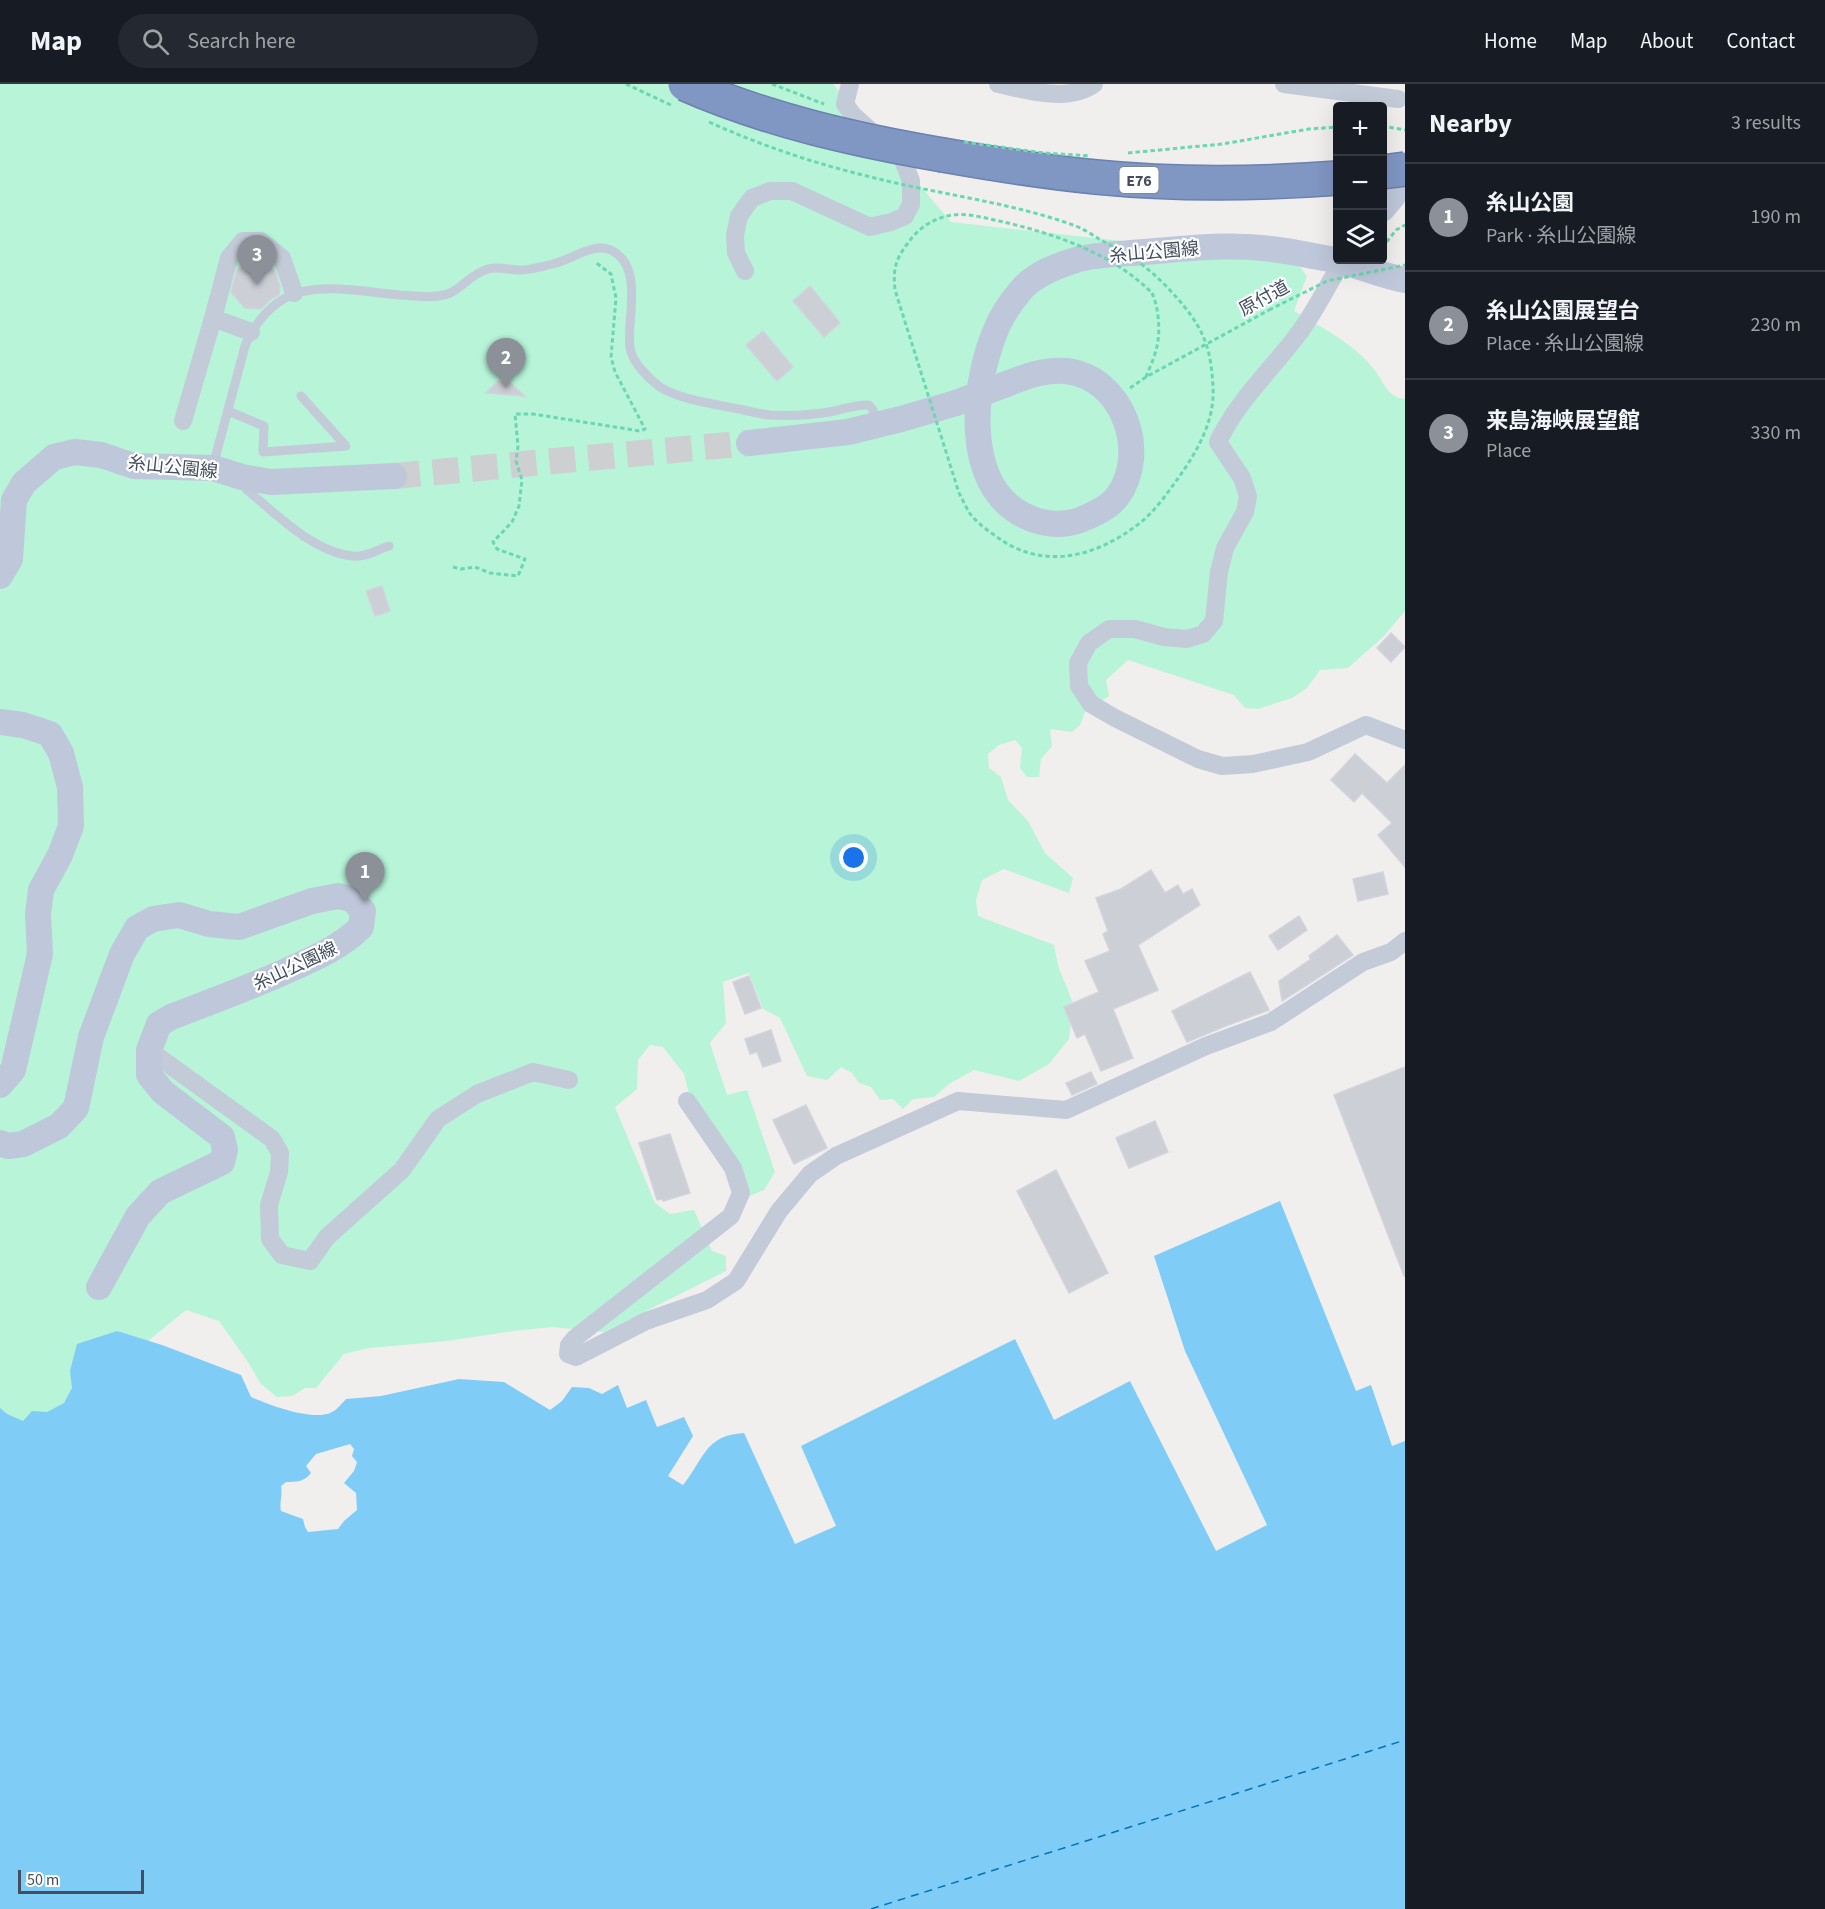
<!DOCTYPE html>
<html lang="en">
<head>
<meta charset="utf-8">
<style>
  body { margin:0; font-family:"Source Sans 3","Noto Sans JP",sans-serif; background:#242831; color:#f1f3f6 }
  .controls { position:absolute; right:18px; top:18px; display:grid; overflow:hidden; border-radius:6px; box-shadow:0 6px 24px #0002 }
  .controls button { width:54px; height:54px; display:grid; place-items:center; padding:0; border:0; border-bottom:2px solid #363941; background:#171b24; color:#f1f3f6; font:30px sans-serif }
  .scale { position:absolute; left:18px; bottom:15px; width:126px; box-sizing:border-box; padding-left:6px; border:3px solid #444e5e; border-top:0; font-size:16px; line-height:21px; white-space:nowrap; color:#444e5e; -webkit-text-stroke:4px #fff; paint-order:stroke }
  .you { position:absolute; left:854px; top:774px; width:21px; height:21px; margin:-15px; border:4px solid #fff; border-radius:50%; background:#1a73e8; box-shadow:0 0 0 9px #1a73e833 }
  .badge { display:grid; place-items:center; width:39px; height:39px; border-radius:50%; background:#8c9099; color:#fff; font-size:20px; font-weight:700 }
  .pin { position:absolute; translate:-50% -50px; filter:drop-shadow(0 2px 3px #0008) }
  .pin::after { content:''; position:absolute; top:32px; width:21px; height:18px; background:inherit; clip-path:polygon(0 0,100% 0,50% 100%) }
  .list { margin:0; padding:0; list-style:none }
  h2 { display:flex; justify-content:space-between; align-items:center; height:78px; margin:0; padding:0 24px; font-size:26px }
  h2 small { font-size:20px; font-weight:400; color:#9ea1a6 }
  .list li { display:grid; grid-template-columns:39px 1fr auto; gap:18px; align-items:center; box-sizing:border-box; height:108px; padding:0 24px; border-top:2px solid #363941 }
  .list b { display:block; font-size:22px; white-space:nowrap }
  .list p { margin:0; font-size:20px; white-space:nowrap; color:#9ea1a6 }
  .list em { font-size:20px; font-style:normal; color:#9ea1a6 }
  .icon { flex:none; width:33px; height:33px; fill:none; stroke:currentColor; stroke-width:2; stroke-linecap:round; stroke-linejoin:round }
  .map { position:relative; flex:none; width:1405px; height:1825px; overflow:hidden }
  header { display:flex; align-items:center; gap:36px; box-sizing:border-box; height:84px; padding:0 30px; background:#171b24; border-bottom:2px solid #363941 }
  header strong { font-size:28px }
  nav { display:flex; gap:33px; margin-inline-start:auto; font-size:21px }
  .search { width:420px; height:54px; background:#242831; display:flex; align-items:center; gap:15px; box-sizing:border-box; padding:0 21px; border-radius:33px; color:#9ea1a6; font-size:22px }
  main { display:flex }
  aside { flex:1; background:#171b24 }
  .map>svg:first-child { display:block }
  .green { fill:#b7f4d8 }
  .water { fill:#7fccf7; fill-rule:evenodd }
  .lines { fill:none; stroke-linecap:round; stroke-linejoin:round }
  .ferry { stroke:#0074b5; stroke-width:1.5; stroke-dasharray:8 6; stroke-linecap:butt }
  .building { fill:#cdcfd7; stroke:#d2d3db; stroke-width:1.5 }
  .secondary-tunnel { stroke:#cecfd1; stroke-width:26; stroke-dasharray:26 13; stroke-linecap:butt }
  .highway-casing { stroke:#6b81af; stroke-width:36 }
  .path { stroke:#6bd7b2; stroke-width:3; stroke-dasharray:4.5 3; stroke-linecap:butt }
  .lane { stroke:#c3cbd8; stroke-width:9 }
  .street { stroke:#c3cbd8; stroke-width:18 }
  .secondary { stroke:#bec8da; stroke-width:26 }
  .highway { stroke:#8097c4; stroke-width:33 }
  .highway-bridge-casing { stroke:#6b81af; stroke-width:36; stroke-linecap:butt }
  .path-bridge { stroke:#6bd7b2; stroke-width:3; stroke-dasharray:4.5 3; stroke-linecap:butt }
  .secondary-bridge { stroke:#bec8da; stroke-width:26 }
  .highway-bridge { stroke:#8097c4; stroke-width:33 }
  .labels { text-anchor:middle; stroke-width:4.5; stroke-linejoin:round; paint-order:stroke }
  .shield { fill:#fff; stroke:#7c838e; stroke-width:1.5 }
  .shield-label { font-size:16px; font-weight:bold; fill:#444e5e }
  .street-label { font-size:18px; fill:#444e5e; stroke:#fff }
</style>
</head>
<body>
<header>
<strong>Map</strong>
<div class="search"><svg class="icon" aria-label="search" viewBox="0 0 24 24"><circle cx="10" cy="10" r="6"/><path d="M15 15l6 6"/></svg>Search here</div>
<nav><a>Home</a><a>Map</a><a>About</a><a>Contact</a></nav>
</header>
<main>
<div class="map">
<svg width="1405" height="1825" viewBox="0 0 1405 1825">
  <rect width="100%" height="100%" fill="#f1efee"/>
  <path class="green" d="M0,0H833L951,138L1258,172L1300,183L1307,192L1294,227C1321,243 1353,259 1373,284C1384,297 1386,313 1405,315V527L1383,553L1348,584L1320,586L1307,604L1292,614L1258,625L1245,624L1234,611L1128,576L1106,596L1109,612L1085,628L1080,641L1072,648L1050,645L1052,662L1041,675L1039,693H1027L1020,684L1022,664L1015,656L999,661L988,670L989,684L1001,693L1008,716L1028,737L1045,769L1073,794L1069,809L1004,785L982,796L976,816L978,832L1054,861L1058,882L1073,919L1069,955L1049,980L1019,997L974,986L949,1000L934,1013L913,1015L903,1025L893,1015L880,1016L871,1003L859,999L852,989L841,983L827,996L807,992L780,934L763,925L749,889L723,898L726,939L710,959L727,1011L747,1006L775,1088L764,1106L745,1114L690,1014L684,990L663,963L650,961L638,976L637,1005L615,1023L655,1119L670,1130L694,1126L712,1167L726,1172V1187L604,1248L552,1243L513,1247L447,1257L369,1264L344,1270L316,1304H305L292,1312L277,1313L261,1300L248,1278L219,1237L186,1226L99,1297L0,1359Z"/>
  <path class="water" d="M1280,1117L1356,1307L1371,1301L1392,1362L1405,1357V1825H0V1324L7,1330L23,1337L32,1327L47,1328L64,1319L72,1304L70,1287L77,1260L117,1247L162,1261L241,1291L251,1313C269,1321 314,1338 332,1328C337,1326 342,1319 346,1315L381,1312L459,1295L504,1298L550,1326L562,1317L572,1303L589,1304L602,1310L618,1301L627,1324L646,1316L657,1343L684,1333L693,1352L668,1392L683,1401C704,1375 705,1351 744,1349L795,1460L836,1442L801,1362L1015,1255L1054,1336L1130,1297L1216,1467L1267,1441L1185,1267L1154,1172ZM350,1360L354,1365L352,1372L357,1378L354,1387L344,1399L356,1409L357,1426L344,1437L338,1445L308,1448L305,1443L303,1435L281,1427C279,1418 283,1411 281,1402L286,1398C296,1398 304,1398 311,1389L306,1382L316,1370Z"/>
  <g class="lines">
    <path class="ferry" d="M871,1825L1405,1656"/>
  </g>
  <path class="building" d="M265,178L275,187L280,203L279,211L270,216L261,225L245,224L231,208L237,186L246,179Z
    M810,202L840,239L824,253L793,217Z
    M763,247L793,283L777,297L746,261Z
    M498,297L510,299L525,312L486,309Z
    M382,502L390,527L375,532L366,507Z
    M1391,549L1405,563L1391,578L1377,564Z
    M1355,670L1387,699L1405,681V783L1378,751L1392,739L1362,709L1354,718L1331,696Z
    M1151,786L1165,809L1178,801L1183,810L1192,805L1200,821L1138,861L1158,906L1113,925L1133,974L1101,987L1085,950L1077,954L1064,923L1099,908L1085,877L1110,867L1103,850L1108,847L1096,814L1121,805Z
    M1383,788L1388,810L1358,817L1353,795Z
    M1299,832L1307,846L1278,866L1269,852Z
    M1337,851L1353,871L1282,917L1279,897L1311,875L1309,872Z
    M1250,888L1269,926L1228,941L1187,958L1172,927Z
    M749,892L761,924L745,930L733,898Z
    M771,946L781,977L763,983L757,968L750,970L745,955Z
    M1405,983V1192H1404L1334,1011Z
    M1091,988L1097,1000L1072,1011L1066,999Z
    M806,1021L827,1064L794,1080L773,1036Z
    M1155,1037L1168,1068L1129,1084L1116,1054Z
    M670,1050L690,1109L663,1117L662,1115L657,1116L639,1059Z
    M1056,1086L1108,1189L1069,1209L1017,1107Z"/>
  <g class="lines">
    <path class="secondary-tunnel" d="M394,392L749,359"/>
    <defs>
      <path id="highway" d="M943,71C994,80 1045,88 1096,93C1176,101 1257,100 1338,94"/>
    </defs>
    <use href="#highway" class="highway-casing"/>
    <path class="path" d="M1382,42L1405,46
      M1128,69L1222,60L1309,45L1338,43
      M1382,164L1396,146L1405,141
      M1146,293C1149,285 1154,275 1156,266C1161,250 1159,224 1152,209
      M1130,304L1146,293L1269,226
      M453,483L461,485L475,483L490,489L518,492L525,475L497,465L493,458L512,438L519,422L522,396L516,377L518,362L515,330H533L640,347L645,345L615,288L611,273L616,214L611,190L595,178"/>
    <path class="lane" d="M228,327L264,342L263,368L346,362L301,312
      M213,382L245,262C278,187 333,205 400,211C415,212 436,215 450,209C463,203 471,190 488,185C498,182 510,186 520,186C531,186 545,182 556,179C572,175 594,158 611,166C645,183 626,235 630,264C632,278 649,295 660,303C678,315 717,321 739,325C749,327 760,330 770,331C787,332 811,331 829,328C843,326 854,320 869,321L873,326L876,339
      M243,397L246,405C276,430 313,468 353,472C364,474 379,465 389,462"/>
    <path class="street" d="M998,0C1027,6 1068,19 1094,0
      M1284,0L1398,15
      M1342,178C1327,202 1314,230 1296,253C1270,287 1236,319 1218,358L1242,394L1248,412L1245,428L1225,464L1219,488L1214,537L1203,550L1187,555L1164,553L1135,545H1109L1089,559L1078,579L1079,602L1091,620L1115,634L1198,675L1222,682L1253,680L1308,668L1366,641L1405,656
      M745,187L736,169L735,151L739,132L752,114L770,107H792L870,143L891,138L905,132L911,120V97L903,76L853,31L845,20L850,0
      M213,234L229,174L243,157H261L282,174L294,209
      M183,337L213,234L251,248
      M149,966L272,1055L280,1069L279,1088L269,1121L270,1155L282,1171L310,1177L327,1153L402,1086L438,1035L477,1010L533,988L569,996
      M687,1017L733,1084L741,1109L731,1132L575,1254L569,1261L568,1270L576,1273L646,1237L707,1216L736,1197L779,1127L810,1090L836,1072L958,1017L1066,1026L1206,962L1271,938L1363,878L1391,868L1405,857"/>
    <path class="secondary" d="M1382,125L1393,112L1405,84
      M1004,301C1024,293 1044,285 1066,287C1123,293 1150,369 1117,413C1109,424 1092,431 1080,436C1061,443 1040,440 1023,431C962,399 973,302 995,248C1000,234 1011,218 1021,206C1035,190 1056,182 1076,176C1094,170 1124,170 1144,168C1183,165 1222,160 1262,164C1287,166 1314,172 1339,177C1361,182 1382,192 1405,196
      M749,359L848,348L901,335L956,319
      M0,492L10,475L14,416L24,399L54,373L75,368L101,371L134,382L213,384L242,393L271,398L394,392
      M0,638L23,641L50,650L61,669L70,703L71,742L60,771L41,806L38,830L40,870L13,986L0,1001
      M0,1059L8,1062L23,1060L59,1042L76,1024L91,953L122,870L137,844L153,835L179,831L209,840L239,843L312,817L338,812L352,815L363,827L361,843C339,865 310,876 282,889C245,905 208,919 171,933L159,940L149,966V991L163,1008L222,1053L225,1066L222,1078L160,1108L138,1132L99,1203"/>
    <use href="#highway" class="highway"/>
    <defs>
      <path id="highway-bridge" d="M685,0C767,36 855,56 943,71
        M1382,88L1405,85"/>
    </defs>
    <use href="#highway-bridge" class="highway-bridge-casing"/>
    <path class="path-bridge" d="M626,0L673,22
      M772,0L824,20
      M709,38C760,61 813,79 867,92C935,110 1006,117 1073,141C1082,144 1091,150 1099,155C1111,162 1126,168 1137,177C1158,191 1192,227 1202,250C1210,266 1212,285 1213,303C1215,336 1198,366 1179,393C1168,408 1156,426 1141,438C1096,474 1041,488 993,450C985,445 977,438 971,431C966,424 963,416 959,409L895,206C893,185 895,176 908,159C918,144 935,133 953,131C968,129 985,134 999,137C1053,149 1112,169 1152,209
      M964,58L1044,69L1090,72
      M1269,226L1327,197L1405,181"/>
    <path class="secondary-bridge" d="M956,319L1004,301"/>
    <use href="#highway-bridge" class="highway-bridge"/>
  </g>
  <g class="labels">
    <rect class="shield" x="1119.5" y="83" width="39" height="26" rx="4.5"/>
    <g class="shield-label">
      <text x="1139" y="102">E76</text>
    </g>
    <g class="street-label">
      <text transform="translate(1154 168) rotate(-5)" y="6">糸山公園線</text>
      <text transform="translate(1264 214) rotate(-29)" y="6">原付道</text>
      <text transform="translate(173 383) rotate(6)" y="6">糸山公園線</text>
      <text transform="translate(295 882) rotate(-25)" y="6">糸山公園線</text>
    </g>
  </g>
</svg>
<div class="controls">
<button>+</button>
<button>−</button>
<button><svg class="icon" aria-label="layers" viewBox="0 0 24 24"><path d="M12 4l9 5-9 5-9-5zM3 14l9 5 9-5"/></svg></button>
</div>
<div class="scale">50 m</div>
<div class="you"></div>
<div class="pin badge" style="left:365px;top:818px">1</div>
<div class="pin badge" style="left:506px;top:304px">2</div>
<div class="pin badge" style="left:257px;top:201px">3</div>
</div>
<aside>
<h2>Nearby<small>3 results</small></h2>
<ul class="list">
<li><span class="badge">1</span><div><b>糸山公園</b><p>Park · 糸山公園線</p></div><em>190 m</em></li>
<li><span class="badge">2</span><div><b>糸山公園展望台</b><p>Place · 糸山公園線</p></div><em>230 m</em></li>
<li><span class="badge">3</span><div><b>来島海峡展望館</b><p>Place</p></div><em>330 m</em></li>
</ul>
</aside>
</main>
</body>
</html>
